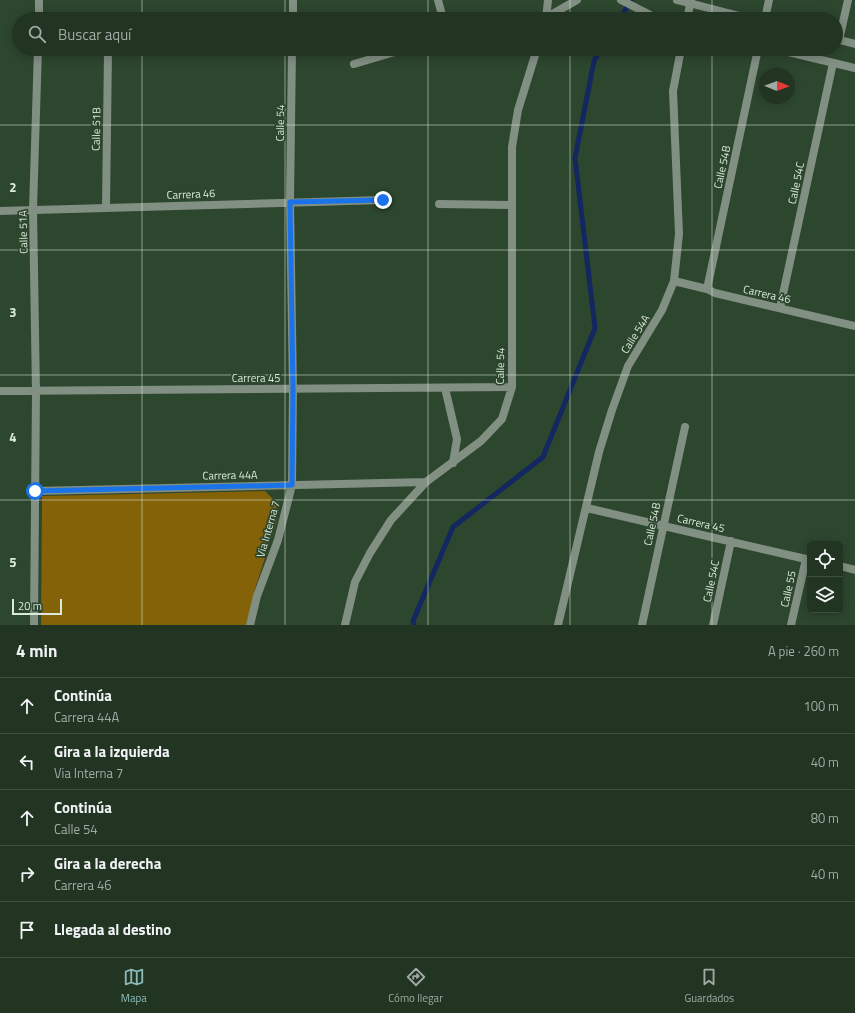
<!DOCTYPE html>
<html lang="es">
<head>
<meta charset="utf-8">
<style>
  body { margin:0; font-family:"Titillium Web",sans-serif; background:#2a3c2a; color:#f1f3f6 }
  .controls { position:absolute; right:12px; bottom:12px; display:grid; overflow:hidden; border-radius:6px; box-shadow:0 2px 10px #0003 }
  .controls button { width:36px; height:36px; display:grid; place-items:center; padding:0; border:0; border-bottom:1px solid #3f4f40; background:#223422; color:#f1f3f6; font:20px sans-serif }
  .compass { position:absolute; left:759px; top:68px; width:36px; height:36px; border-radius:50%; background:#223422; box-shadow:0 2px 10px #0003; rotate:91deg }
  .scale { position:absolute; left:12px; bottom:10px; width:50px; box-sizing:border-box; padding-left:4px; border:2px solid #dae9da; border-top:0; font-size:11px; line-height:14px; white-space:nowrap; color:#dae9da; -webkit-text-stroke:3px #2d462e; paint-order:stroke }
  .stop { position:absolute; width:12px; height:12px; margin:-9px; border:3px solid #1a73e8; border-radius:50%; background:#fff }
  .stop.end { background:#1a73e8; border-color:#fff; box-shadow:0 1px 4px #0008 }
  .list { margin:0; padding:0; list-style:none }
  h2 { display:flex; justify-content:space-between; align-items:center; height:52px; margin:0; padding:0 16px; font-size:17px }
  h2 small { font-size:13px; font-weight:400; color:#a2aaa5 }
  .list li { display:grid; grid-template-columns:26px 1fr auto; gap:12px; align-items:center; box-sizing:border-box; height:56px; padding:0 16px; border-top:1px solid #3f4f40 }
  .list b { display:block; font-size:15px; white-space:nowrap }
  .list p { margin:0; font-size:13px; white-space:nowrap; color:#a2aaa5 }
  .list em { font-size:13px; font-style:normal; color:#a2aaa5 }
  .icon { flex:none; width:22px; height:22px; fill:none; stroke:currentColor; stroke-width:2; stroke-linecap:round; stroke-linejoin:round }
  .map { position:relative; flex:none; width:855px; height:625px; overflow:hidden }
  .search { position:absolute; background:#223422; box-shadow:0 2px 10px #0003; left:12px; right:12px; top:12px; height:44px; display:flex; align-items:center; gap:10px; box-sizing:border-box; padding:0 14px; border-radius:22px; color:#a2aaa5; font-size:15px }
  .sheet { height:332px; background:#223422 }
  nav { display:flex; justify-content:space-around; align-items:center; box-sizing:border-box; height:56px; border-top:1px solid #3f4f40; background:#223422; font-size:11px; color:#a2aaa5 }
  nav a { display:grid; justify-items:center; gap:2px }
  nav .on { color:#8bbbb9 }
  .map>svg:first-child { display:block }
  .green { fill:#836208 }
  .lines { fill:none; stroke-linecap:round; stroke-linejoin:round }
  .stream { stroke:#132761; stroke-width:5 }
  .pedestrian { stroke:#828f83; stroke-width:8 }
  .minor { stroke:#828f83; stroke-width:8 }
  .route { stroke:#1a73e8; stroke-width:5 }
  .grid { fill:none; stroke:#dae9da; stroke-width:1; stroke-opacity:0.55 }
  .labels { text-anchor:middle; stroke-width:3.5; stroke-linejoin:round; paint-order:stroke }
  .street-label { font-size:11px; fill:#dae9da; stroke:#2d462e }
  .grid-label { font-size:13px; text-anchor:middle; font-weight:bold; fill:#dae9da; stroke:#2d462e; stroke-width:3.5; stroke-linejoin:round; paint-order:stroke }
</style>
</head>
<body>
<div class="map">
<svg width="855" height="625" viewBox="0 0 855 625">
  <rect width="100%" height="100%" fill="#2d462e"/>
  <path class="green" d="M265,491L276,502L277,520L255,589L246,625H41L42,496Z"/>
  <g class="lines">
    <path class="stream" d="M620,19L631,0
      M414,625L413,621L453,527L543,457L595,328L575,158L594,61L601,49"/>
    <path class="pedestrian" d="M438,0L443,19
      M354,64L405,49
      M106,207L108,51"/>
    <path class="minor" d="M621,0L658,19
      M677,0L751,19
      M547,17L577,0
      M39,19V0
      M293,19V0
      M546,19L548,0
      M687,19L691,0
      M765,19L769,0
      M836,39L855,44
      M839,40L848,0
      M776,49L855,68
      M439,204L512,205
      M0,211L383,200
      M674,281L707,289L715,293L855,326
      M707,289L758,49
      M780,308L833,63
      M445,388L457,439L453,463
      M0,391L512,387
      M35,491L426,482
      M587,508L810,560
      M840,566L855,570
      M34,625L36,391L33,209L38,49
      M250,625L257,596L278,540L292,485L293,389L290,202L292,49
      M345,625L355,582L370,553L391,520L426,482L481,441L502,419L512,387V147L518,110L537,49
      M558,625L599,452L612,410L628,366L662,310L674,281L679,234L673,91L681,49
      M642,625L685,427
      M713,625L731,541
      M791,625L806,559"/>
  </g>
  <g class="lines">
    <path class="route" d="M35,491L292,485L293,389L290,202L383,200"/>
  </g>
  <path class="grid" d="M142,0V19M285,0V19M428,0V19M570,0V19M712,0V19M142,49V625M285,49V625M428,49V625M570,49V625M712,49V625M0,125H855M0,250H855M0,375H855M0,500H855"/>
  <g class="labels">
    <g class="street-label">
      <text transform="translate(280 123) rotate(-89)" y="4">Calle 54</text>
      <text transform="translate(96 129) rotate(-89)" y="4">Calle 51B</text>
      <text transform="translate(722 167) rotate(-78)" y="4">Calle 54B</text>
      <text transform="translate(796 183) rotate(-78)" y="4">Calle 54C</text>
      <text transform="translate(191 194) rotate(-2)" y="4">Carrera 46</text>
      <text transform="translate(23 232) rotate(-91)" y="4">Calle 51A</text>
      <text transform="translate(767 294) rotate(13)" y="4">Carrera 46</text>
      <text transform="translate(635 334) rotate(-58)" y="4">Calle 54A</text>
      <text transform="translate(500 366) rotate(-89)" y="4">Calle 54</text>
      <text x="256" y="382">Carrera 45</text>
      <text transform="translate(230 475) rotate(-1)" y="4">Carrera 44A</text>
      <text transform="translate(701 523) rotate(13)" y="4">Carrera 45</text>
      <text transform="translate(652 524) rotate(-78)" y="4">Calle 54B</text>
      <text transform="translate(268 529) rotate(-74)" y="4">Via Interna 7</text>
      <text transform="translate(711 581) rotate(-78)" y="4">Calle 54C</text>
      <text transform="translate(788 589) rotate(-78)" y="4">Calle 55</text>
    </g>
  </g>
  <g class="grid-label">
    <text x="13" y="192">2</text>
    <text x="13" y="317">3</text>
    <text x="13" y="442">4</text>
    <text x="13" y="567">5</text>
  </g>
</svg>
<div class="controls">
<button><svg class="icon" aria-label="locate" viewBox="0 0 24 24"><circle cx="12" cy="12" r="6"/><path d="M12 2v4M12 18v4M2 12h4M18 12h4"/></svg></button>
<button><svg class="icon" aria-label="layers" viewBox="0 0 24 24"><path d="M12 4l9 5-9 5-9-5zM3 14l9 5 9-5"/></svg></button>
</div>
<svg class="compass" viewBox="-18 -18 36 36"><path d="M0-13l5 13h-10z" fill="#e53935"/><path d="M0 13l5-13h-10z" fill="#a2aaa5"/></svg>
<div class="scale">20 m</div>
<div class="stop" style="left:35px;top:491px"></div>
<div class="stop end" style="left:383px;top:200px"></div>
<div class="search"><svg class="icon" aria-label="search" viewBox="0 0 24 24"><circle cx="10" cy="10" r="6"/><path d="M15 15l6 6"/></svg>Buscar aquí</div>
</div>
<section class="sheet">
<h2>4 min<small>A pie · 260 m</small></h2>
<ul class="list">
<li><svg class="icon" aria-label="ahead" viewBox="0 0 24 24"><path d="M12 20V5M6 11l6-6 6 6"/></svg><div><b>Continúa</b><p>Carrera 44A</p></div><em>100 m</em></li>
<li><svg class="icon" aria-label="left" viewBox="0 0 24 24"><path d="M17 20v-9H6M10 6l-5 5 5 5"/></svg><div><b>Gira a la izquierda</b><p>Via Interna 7</p></div><em>40 m</em></li>
<li><svg class="icon" aria-label="ahead" viewBox="0 0 24 24"><path d="M12 20V5M6 11l6-6 6 6"/></svg><div><b>Continúa</b><p>Calle 54</p></div><em>80 m</em></li>
<li><svg class="icon" aria-label="right" viewBox="0 0 24 24"><path d="M7 20v-9h11M14 6l5 5-5 5"/></svg><div><b>Gira a la derecha</b><p>Carrera 46</p></div><em>40 m</em></li>
<li><svg class="icon" aria-label="arrive" viewBox="0 0 24 24"><path d="M6 21V4h12l-3 4 3 4H6"/></svg><div><b>Llegada al destino</b></div></li>
</ul>
</section>
<nav>
<a class="on"><svg class="icon" aria-label="map" viewBox="0 0 24 24"><path d="M3 6l6-2 6 2 6-2v14l-6 2-6-2-6 2zM9 4v14M15 6v14"/></svg>Mapa</a>
<a><svg class="icon" aria-label="directions" viewBox="0 0 24 24"><path d="M12 3l9 9-9 9-9-9zM9 14v-3h6M13 9l2 2-2 2"/></svg>Cómo llegar</a>
<a><svg class="icon" aria-label="saved" viewBox="0 0 24 24"><path d="M7 4h10v16l-5-4-5 4z"/></svg>Guardados</a>
</nav>
</body>
</html>
